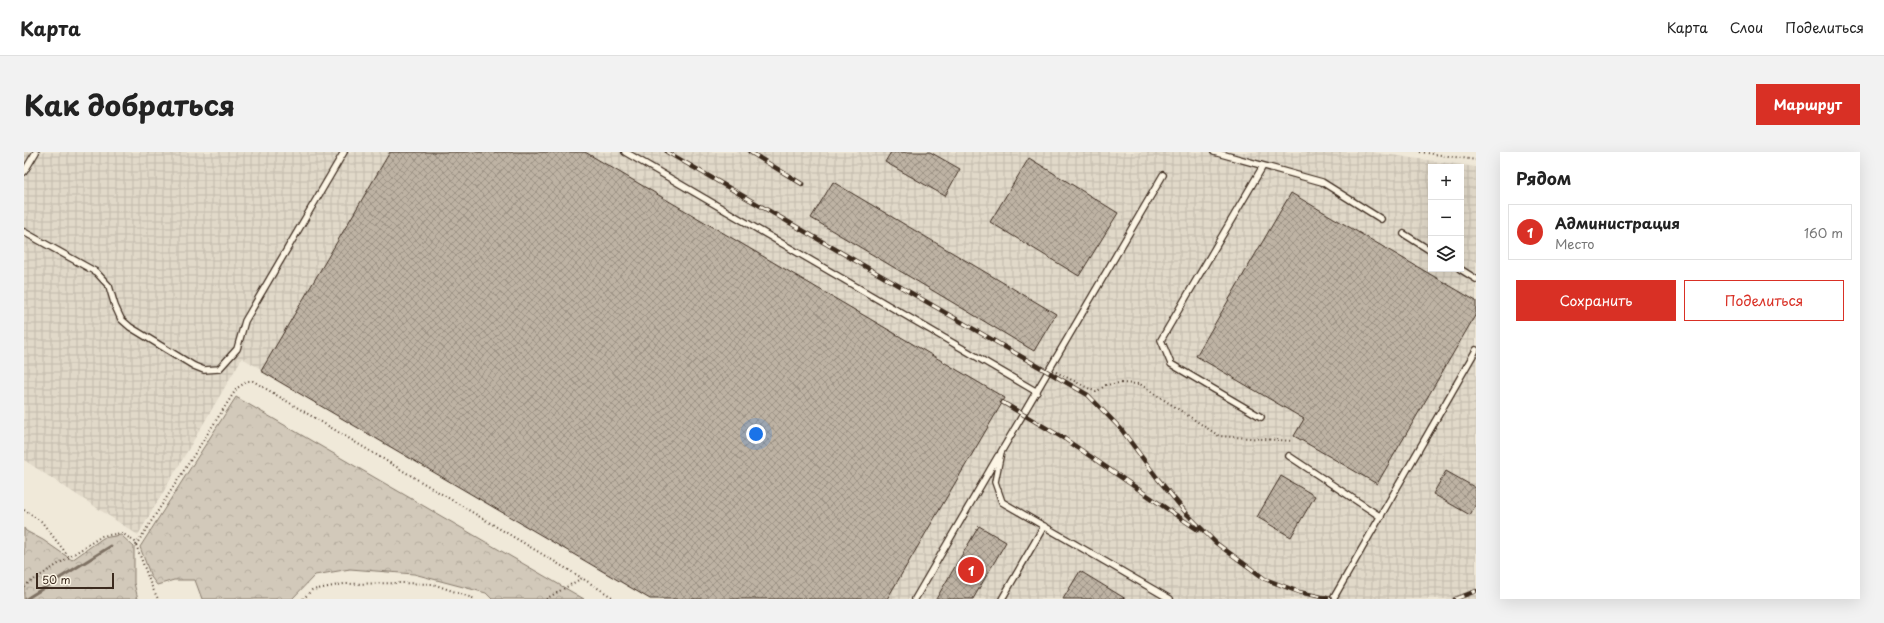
<!DOCTYPE html>
<html lang="ru">
<head>
<meta charset="utf-8">
<style>
  body { margin:0; font-family:"Playpen Sans",sans-serif; background:#f2f2f2; color:#222 }
  .controls { position:absolute; right:12px; top:12px; display:grid; overflow:hidden; border-radius:0px; box-shadow:0 4px 16px #0002 }
  .controls button { width:36px; height:36px; display:grid; place-items:center; padding:0; border:0; border-bottom:1px solid #e0e0e0; background:#fff; color:#222; font:20px sans-serif }
  .scale { position:absolute; left:12px; bottom:10px; width:78px; box-sizing:border-box; padding-left:4px; border:2px solid #3b2a1e; border-top:0; font-size:11px; line-height:14px; white-space:nowrap; color:#3b2a1e; -webkit-text-stroke:3px #fcf5e5; paint-order:stroke }
  .you { position:absolute; left:732px; top:282px; width:14px; height:14px; margin:-10px; border:3px solid #fff; border-radius:50%; background:#1a73e8; box-shadow:0 0 0 6px #1a73e833 }
  .badge { display:grid; place-items:center; width:26px; height:26px; border-radius:50%; background:#d93025; color:#fff; font-size:13px; font-weight:700 }
  .pin { position:absolute; translate:-50% -50%; border:2px solid #fff; box-shadow:0 1px 4px #0006 }
  .list { margin:0; padding:0; list-style:none }
  h2 { display:flex; justify-content:space-between; align-items:center; height:52px; margin:0; padding:0 16px; font-size:17px }
  h2 small { font-size:13px; font-weight:400; color:#767676 }
  .list li { display:grid; grid-template-columns:26px 1fr auto; gap:12px; align-items:center; box-sizing:border-box; height:56px; margin:0 8px 8px; padding:0 8px; border:1px solid #e0e0e0; border-radius:0px }
  .list b { display:block; font-size:15px; white-space:nowrap }
  .list p { margin:0; font-size:13px; white-space:nowrap; color:#767676 }
  .list em { font-size:13px; font-style:normal; color:#767676 }
  .actions { display:flex; gap:8px; padding:12px 16px }
  .actions a { flex:1; padding:9px 0; border:1px solid #d93025; border-radius:0px; text-align:center; font-size:14px; color:#d93025 }
  .actions .main { background:#d93025; color:#fff }
  .icon { flex:none; width:22px; height:22px; fill:none; stroke:currentColor; stroke-width:2; stroke-linecap:round; stroke-linejoin:round }
  .map { position:relative; flex:none; width:1452px; height:447px; overflow:hidden; border-radius:0px }
  header { display:flex; align-items:center; gap:24px; box-sizing:border-box; height:56px; padding:0 20px; background:#fff; border-bottom:1px solid #e0e0e0 }
  header strong { font-size:19px }
  nav { display:flex; gap:22px; margin-inline-start:auto; font-size:14px }
  .intro { display:flex; align-items:center; justify-content:space-between; box-sizing:border-box; height:96px; padding:0 24px }
  h1 { margin:0; font-size:28px }
  .button { padding:10px 18px; border-radius:0px; background:#d93025; color:#fff; font-size:14px; font-weight:700 }
  main { display:flex; gap:24px; padding:0 24px }
  aside { flex:1; background:#fff; border-radius:0px; box-shadow:0 4px 16px #0002 }
  .map>svg:first-child { display:block }
  .industrial { fill:url(#industrial-grid); fill-rule:evenodd }
  .forest { fill:url(#forest-crowns); stroke:#867a6c }
  .lines { fill:none; stroke-linecap:round; stroke-linejoin:round }
  .stream { stroke:#7e7163; stroke-width:3 }
  .building { fill:url(#building-cross-hatch); stroke:#3b2a1e }
  .lane-casing { stroke:#3b2a1e; stroke-width:8 }
  .path { stroke:#3b2a1e; stroke-width:2; stroke-dasharray:1 3; stroke-linecap:butt }
  .lane { stroke:#fcf5e5; stroke-width:5.5 }
  .rail-casing { stroke:#3b2a1e; stroke-width:4.5 }
  .rail { stroke:#fcf5e5; stroke-width:3; stroke-dasharray:9; stroke-linecap:butt }
</style>
</head>
<body>
<header>
<strong>Карта</strong>
<nav><a>Карта</a><a>Слои</a><a>Поделиться</a></nav>
</header>
<div class="intro"><h1>Как добраться</h1><a class="button">Маршрут</a></div>
<main>
<div class="map">
<svg width="1452" height="447" viewBox="0 0 1452 447">
  <defs>
    <pattern id="industrial-grid" width="8" height="8" patternUnits="userSpaceOnUse"><rect width="8" height="8" fill="#e1d9c9"/><path d="M0 4h8M4 0v8" fill="none" stroke="#c2baac"/></pattern>
    <pattern id="forest-crowns" width="20" height="18" patternUnits="userSpaceOnUse"><rect width="20" height="18" fill="#d2c9ba"/><path d="M2 6a3 3 0 1 1 6 0M12 15a3 3 0 1 1 6 0" fill="none" stroke="#b5ad9f"/></pattern>
    <pattern id="building-cross-hatch" width="8" height="8" patternUnits="userSpaceOnUse"><rect width="8" height="8" fill="#beb3a4"/><path d="M0 0l8 8M0 8l8-8" fill="none" stroke="#9c9285"/></pattern>
  </defs>
  <rect width="100%" height="100%" fill="#f0e9d9"/>
  <filter id="ink" filterUnits="userSpaceOnUse"><feTurbulence type="fractalNoise" baseFrequency=".025" numOctaves="2"/><feDisplacementMap in="SourceGraphic" scale="8" xChannelSelector="R" yChannelSelector="G"/><feConvolveMatrix kernelMatrix="1 2 1 2 8 2 1 2 1" color-interpolation-filters="sRGB"/></filter>
  <g filter="url(#ink)">
    <path class="industrial" d="M0,0H1346L1452,15V447H627L218,206L114,383L0,308ZM1407,15H1437V117H1407Z"/>
    <path class="forest" d="M212,245L560,447H468L462,441L390,422L326,417L291,423L268,447H178L171,428H150L133,433L127,425L116,395Z
      M0,376L2,379L19,388L48,408L79,386L97,383L110,395V431L114,447H0Z"/>
    <g class="lines">
      <path class="stream" d="M2,447L87,394"/>
    </g>
    <path class="building" d="M366,0H561L981,246L863,447H626L237,219Z
      M867,0H906L936,17L921,44L861,10Z
      M1005,6L1094,61L1055,124L966,70Z
      M809,30L1032,162L1010,199L787,66Z
      M1267,41L1452,149V162L1353,332L1270,284L1280,267L1172,204Z
      M1422,319L1452,336V352L1446,363L1409,342Z
      M1257,324L1291,344L1267,385L1233,365Z
      M955,374L982,390L949,447H912Z
      M1056,419L1102,447H1039Z"/>
    <g class="lines">
      <defs>
        <path id="lane" d="M601,0L1013,240
          M1190,0L1298,30L1357,67
          M0,20L12,0
          M1139,23L977,300L971,330L978,350L1146,447
          M0,80L72,120L85,134L91,154L97,167L106,175L170,214L180,218L195,217L213,197L221,169L320,0
          M1380,82L1407,99
          M1436,117L1452,127
          M1237,265L1147,212L1137,188L1239,14
          M1265,304L1357,365
          M891,447L974,304
          M978,447L1020,374
          M1309,447L1452,198"/>
      </defs>
      <use href="#lane" class="lane-casing"/>
      <path class="path" d="M1396,0L1452,8
        M1032,220L1072,240L1082,233L1095,231L1116,232L1195,284L1269,289
        M0,358L17,369L45,405
        M112,393L213,236L224,229H229L558,426
        M0,434L78,384L98,381L111,390L127,433L134,447
        M279,447L288,438L320,432L377,431L409,432L451,447
        M522,447L558,426L591,447"/>
      <use href="#lane" class="lane"/>
      <defs>
        <path id="rail" d="M643,0L1064,243L1097,277L1134,327L1163,362L1192,391L1241,427L1275,440L1307,447
          M726,0L778,32
          M978,250L1041,287L1174,378
          M1431,447L1452,439"/>
      </defs>
      <use href="#rail" class="rail-casing"/>
      <use href="#rail" class="rail"/>
    </g>
  </g>
</svg>
<div class="controls">
<button>+</button>
<button>−</button>
<button><svg class="icon" aria-label="layers" viewBox="0 0 24 24"><path d="M12 4l9 5-9 5-9-5zM3 14l9 5 9-5"/></svg></button>
</div>
<div class="scale">50 m</div>
<div class="you"></div>
<div class="pin badge" style="left:947px;top:418px">1</div>
</div>
<aside>
<h2>Рядом<small></small></h2>
<ul class="list">
<li><span class="badge">1</span><div><b>Администрация</b><p>Место</p></div><em>160 m</em></li>
</ul>
<div class="actions"><a class="main">Сохранить</a><a>Поделиться</a></div>
</aside>
</main>
</body>
</html>
